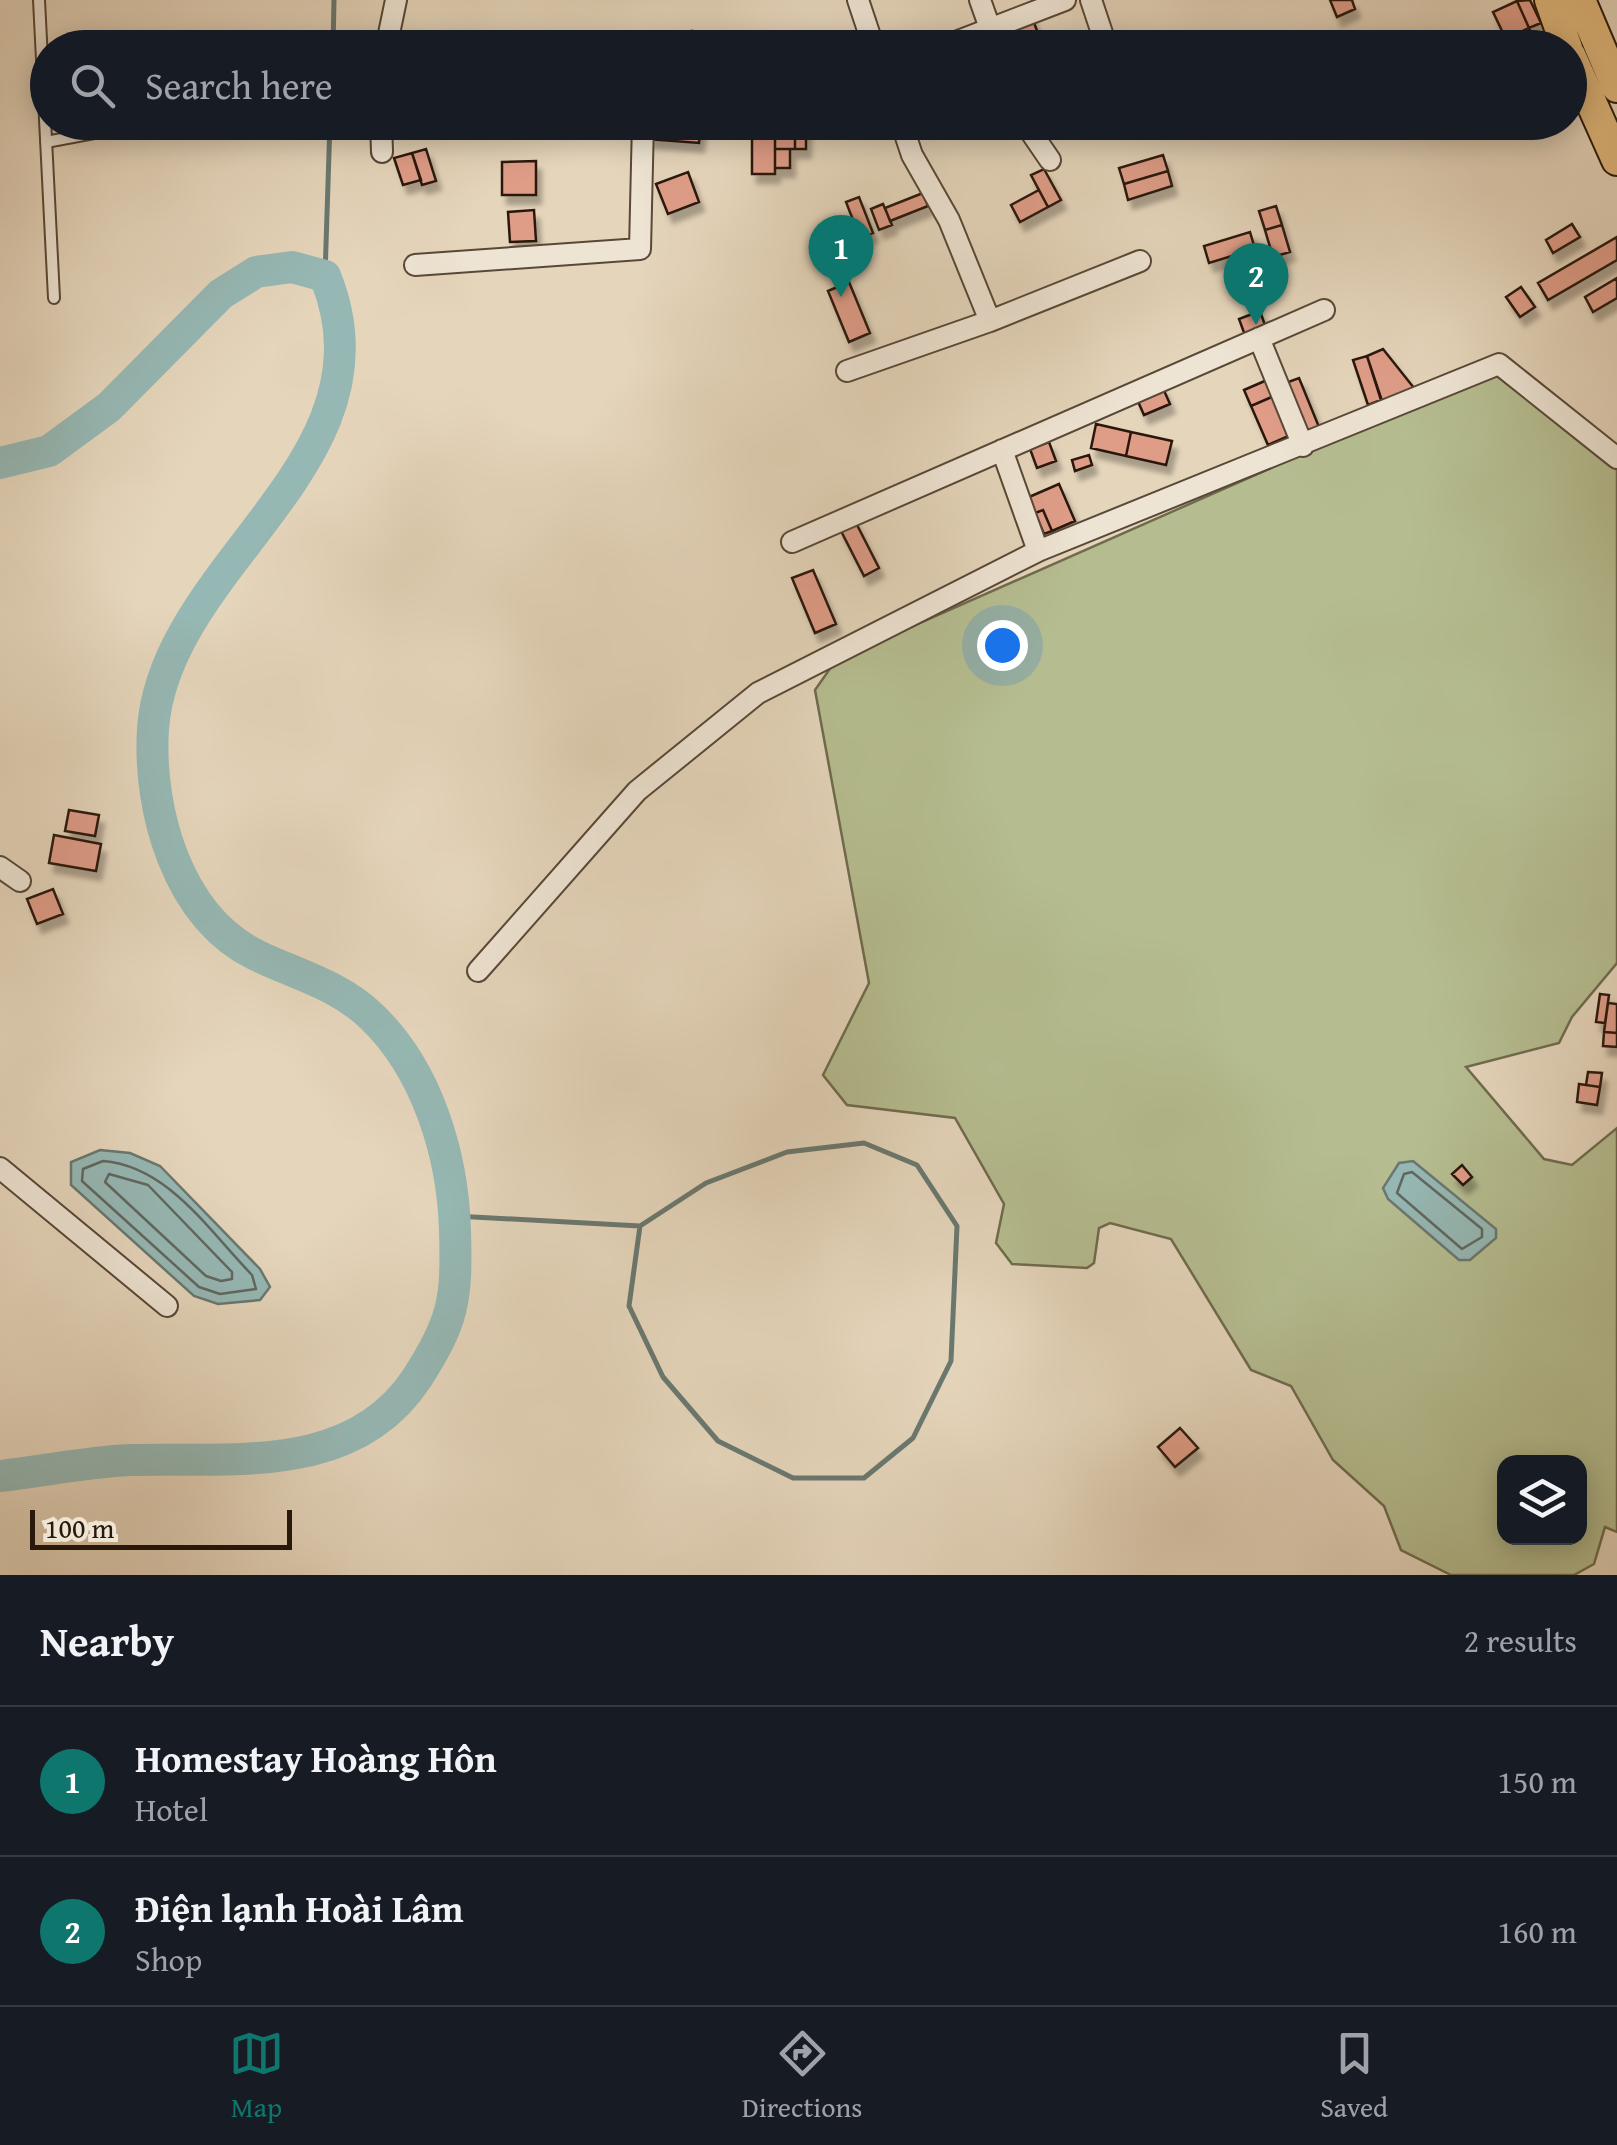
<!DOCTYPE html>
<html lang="en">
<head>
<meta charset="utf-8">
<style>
  body { margin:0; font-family:"Gentium Book Plus",serif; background:#20242c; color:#f1f3f6 }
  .controls { position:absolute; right:30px; bottom:30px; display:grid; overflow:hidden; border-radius:20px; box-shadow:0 5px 25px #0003 }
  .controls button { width:90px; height:90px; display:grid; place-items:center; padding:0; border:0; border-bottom:2px solid #363941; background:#171b24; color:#f1f3f6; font:50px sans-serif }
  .scale { position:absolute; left:30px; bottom:25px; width:262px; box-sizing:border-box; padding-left:10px; border:5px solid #29190b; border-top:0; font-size:28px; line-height:35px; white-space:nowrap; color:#29190b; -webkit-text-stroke:8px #eee4d3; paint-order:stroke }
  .you { position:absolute; left:1002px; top:645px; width:35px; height:35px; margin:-25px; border:8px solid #fff; border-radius:50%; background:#1a73e8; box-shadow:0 0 0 15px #1a73e833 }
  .badge { display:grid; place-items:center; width:65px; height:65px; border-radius:50%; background:#0f766e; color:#fff; font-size:32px; font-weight:700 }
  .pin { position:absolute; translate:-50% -82px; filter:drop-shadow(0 2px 5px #0008) }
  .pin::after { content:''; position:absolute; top:52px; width:35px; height:30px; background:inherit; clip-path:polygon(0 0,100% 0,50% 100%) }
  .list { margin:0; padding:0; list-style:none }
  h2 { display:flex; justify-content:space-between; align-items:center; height:130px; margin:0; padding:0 40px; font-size:42px }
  h2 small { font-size:32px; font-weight:400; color:#9ea1a6 }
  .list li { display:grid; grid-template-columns:65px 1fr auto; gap:30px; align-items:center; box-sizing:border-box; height:150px; padding:0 40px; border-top:2px solid #363941 }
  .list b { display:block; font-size:38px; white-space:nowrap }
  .list p { margin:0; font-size:32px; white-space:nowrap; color:#9ea1a6 }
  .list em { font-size:32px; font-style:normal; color:#9ea1a6 }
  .icon { flex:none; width:55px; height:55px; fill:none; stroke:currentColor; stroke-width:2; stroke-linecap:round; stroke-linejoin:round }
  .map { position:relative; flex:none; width:1617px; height:1575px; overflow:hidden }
  .search { position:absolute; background:#171b24; box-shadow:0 5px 25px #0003; left:30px; right:30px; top:30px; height:110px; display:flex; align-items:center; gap:25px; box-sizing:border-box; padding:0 35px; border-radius:55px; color:#9ea1a6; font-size:38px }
  .sheet { height:430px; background:#171b24 }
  nav { display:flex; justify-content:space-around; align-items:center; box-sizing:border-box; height:140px; border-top:2px solid #363941; background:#171b24; font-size:28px; color:#9ea1a6 }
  nav a { display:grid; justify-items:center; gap:5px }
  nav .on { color:#0f766e }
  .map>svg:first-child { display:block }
  .green { fill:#b5bd90; stroke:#6f6b4e; stroke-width:2.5; fill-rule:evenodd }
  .water { fill:#96b8b4; stroke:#6a7870; stroke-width:2.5 }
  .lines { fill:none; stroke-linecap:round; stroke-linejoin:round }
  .shore { stroke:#606860; stroke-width:2.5 }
  .stream { stroke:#6a7870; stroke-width:5 }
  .river { stroke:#96b8b4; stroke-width:32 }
  .building { fill:#df9d88; stroke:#29190b; stroke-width:2.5; filter:url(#shadow) }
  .service-casing { stroke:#584837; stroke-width:14 }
  .minor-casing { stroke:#584837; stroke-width:24 }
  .primary-casing { stroke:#29190b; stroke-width:34 }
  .service { stroke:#eee4d3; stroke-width:10 }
  .minor { stroke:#eee4d3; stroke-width:20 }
  .primary { stroke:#e2ba7e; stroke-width:30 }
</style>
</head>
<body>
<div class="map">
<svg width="1617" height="1575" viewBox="0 0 1617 1575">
  <defs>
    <filter id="shadow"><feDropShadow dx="5" dy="9" stdDeviation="2.5" flood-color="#0004"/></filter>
  </defs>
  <rect width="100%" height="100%" fill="#e5d5bb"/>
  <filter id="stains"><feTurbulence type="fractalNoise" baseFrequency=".002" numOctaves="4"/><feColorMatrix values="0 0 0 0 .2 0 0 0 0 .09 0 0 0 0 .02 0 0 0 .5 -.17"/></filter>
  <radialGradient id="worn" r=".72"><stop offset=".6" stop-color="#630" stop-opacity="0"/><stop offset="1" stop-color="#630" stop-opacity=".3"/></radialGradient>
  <path class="green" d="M1495,374L1510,378L1617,470V963L1572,1017L1559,1043L1466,1067L1544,1159L1572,1165L1617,1128V1532L1605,1527L1594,1564L1574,1575H1451L1401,1550L1384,1506L1333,1460L1291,1386L1251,1370L1171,1239L1110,1223L1099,1228L1094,1263L1087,1268L1012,1264L996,1243L1004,1204L955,1118L847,1105L823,1075L869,983L815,690L836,660L1475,378ZM1504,1462H1580V1538H1504Z"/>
  <path class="water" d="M100,1150L130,1153L160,1166L260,1269L270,1287L260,1300L218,1304L194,1296L71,1185V1162Z
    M1413,1161L1496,1229V1238L1470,1260H1459L1388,1199L1383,1188L1399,1163Z"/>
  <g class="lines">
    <path class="shore" d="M103,1161C168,1166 209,1231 252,1275L256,1289L220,1294L199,1287L82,1181L83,1169Z
      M1412,1172L1482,1229V1237L1462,1249L1397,1193L1404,1174Z
      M109,1174L148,1185L232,1272V1279L221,1281L206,1276L105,1182Z"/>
    <path class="stream" d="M333,48L334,0
      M325,276L330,122
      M455,1216L640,1226L706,1183L787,1152L864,1143L917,1165L957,1226L951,1361L913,1438L864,1478H793L718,1441L663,1377L629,1306L640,1226"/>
    <path class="river" d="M0,463L49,451L109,407L221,294L256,272L292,267L325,276C401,461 164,563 153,729C148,810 177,916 256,955C295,974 339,985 371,1016C427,1069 453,1155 455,1231C457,1299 454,1321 417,1378C353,1476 232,1457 130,1460C87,1462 43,1471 0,1476"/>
  </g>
  <path class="building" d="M1330,0H1352L1355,9L1337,17Z
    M1530,0L1541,23L1529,28L1517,1Z
    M1517,1L1529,28L1506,39L1493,12Z
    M1031,15L1041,41L1005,48L998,27Z
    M1529,28L1534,39L1502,48L1500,42Z
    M692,31L789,42L788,48H691Z
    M650,122H701L699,143L648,139Z
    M752,122H775V174H752Z
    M775,124H795V149H775Z
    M795,124H806V149H795Z
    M426,149L436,181L422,185L412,153Z
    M775,149H790V168H775Z
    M412,153L421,180L403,185L394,158Z
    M1163,155L1168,171L1124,184L1119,168Z
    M536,161V195H502V162Z
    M1044,169L1061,200L1048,207L1031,175Z
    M1168,171L1172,186L1128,200L1124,184Z
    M688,172L699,202L668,214L656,184Z
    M1039,190L1048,207L1020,222L1011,205Z
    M923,193L928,206L890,221L885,208Z
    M859,197L873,233L860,238L846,202Z
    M883,204L892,225L879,230L871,209Z
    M1276,206L1282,225L1265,230L1259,211Z
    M534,210L536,241L510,242L508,212Z
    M1572,224L1580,237L1553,253L1546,240Z
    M1282,225L1290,252L1273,257L1265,230Z
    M1250,232L1255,249L1209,263L1204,246Z
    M1617,237V260L1548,300L1538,283Z
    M1617,278V298L1593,312L1585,297Z
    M849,282L870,333L849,342L828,291Z
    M1521,287L1535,307L1520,317L1506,297Z
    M1260,311L1267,331L1246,338L1239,319Z
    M1383,349L1418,393L1383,404L1367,356Z
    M1367,356L1381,400L1368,405L1353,360Z
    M1299,378L1319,427L1303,434L1283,384Z
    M1267,380L1274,396L1251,406L1244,390Z
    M1162,386L1170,404L1144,415L1136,397Z
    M1274,396L1291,435L1268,445L1251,406Z
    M1096,424L1131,432L1126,456L1091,448Z
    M1131,432L1172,441L1166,465L1126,456Z
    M1049,442L1056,461L1037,468L1030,449Z
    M1089,455L1092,465L1075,471L1072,460Z
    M1059,484L1075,521L1052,531L1043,510L1035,513L1029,497Z
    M1043,510L1052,531L1044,534L1035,513Z
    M854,519L879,568L864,576L839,527Z
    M813,570L836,624L815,633L792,578Z
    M69,810L99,815L95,836L65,831Z
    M54,835L101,844L96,871L49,863Z
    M53,889L63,914L37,924L27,899Z
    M1600,994L1609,995L1605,1023L1596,1022Z
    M1608,1003L1617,1004V1033L1604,1032Z
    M1604,1032L1617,1033V1047L1603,1046Z
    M1588,1072L1602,1073L1600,1087L1586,1085Z
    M1579,1084L1600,1087L1597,1105L1577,1102Z
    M1462,1165L1472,1177L1463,1185L1452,1174Z
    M1180,1428L1198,1448L1175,1467L1158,1447Z"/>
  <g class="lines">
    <defs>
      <path id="service" d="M39,0L54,298
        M46,142L153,122"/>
      <path id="minor" d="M858,0L874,48
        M980,0L997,48
        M1091,0L1107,48
        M386,48L396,0
        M940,48L1065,0
        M381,122L382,152
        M901,122L912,155L949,220L990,321L1140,261
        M1024,122L1050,160
        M415,265L640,249L643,122
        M1259,338L1303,446
        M847,371L990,321
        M1002,450L1038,551
        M792,542L1324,310
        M0,867L20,881
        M478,971L637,791L758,693L1038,551L1499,364L1617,458
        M0,1168L167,1306"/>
      <path id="primary" d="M1550,0L1567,48
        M1580,0L1617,87
        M1570,55L1617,160"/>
    </defs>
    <use href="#service" class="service-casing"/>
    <use href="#minor" class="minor-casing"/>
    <use href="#primary" class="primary-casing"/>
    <use href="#service" class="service"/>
    <use href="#minor" class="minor"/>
    <use href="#primary" class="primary"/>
  </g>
  <rect width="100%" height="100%" filter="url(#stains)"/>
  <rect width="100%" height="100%" fill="url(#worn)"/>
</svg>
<div class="controls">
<button><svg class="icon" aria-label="layers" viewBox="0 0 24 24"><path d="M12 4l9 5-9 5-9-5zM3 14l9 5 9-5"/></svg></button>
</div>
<div class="scale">100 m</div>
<div class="you"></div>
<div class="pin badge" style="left:841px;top:297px">1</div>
<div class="pin badge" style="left:1256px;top:325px">2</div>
<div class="search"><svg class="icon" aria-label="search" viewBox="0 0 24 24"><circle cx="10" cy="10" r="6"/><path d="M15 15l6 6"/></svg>Search here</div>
</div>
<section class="sheet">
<h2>Nearby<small>2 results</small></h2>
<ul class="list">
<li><span class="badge">1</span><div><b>Homestay Hoàng Hôn</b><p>Hotel</p></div><em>150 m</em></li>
<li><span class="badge">2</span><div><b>Điện lạnh Hoài Lâm</b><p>Shop</p></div><em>160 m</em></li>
</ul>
</section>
<nav>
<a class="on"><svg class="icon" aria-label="map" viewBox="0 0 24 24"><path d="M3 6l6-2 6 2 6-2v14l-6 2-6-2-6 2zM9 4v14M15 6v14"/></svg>Map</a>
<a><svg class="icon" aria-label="directions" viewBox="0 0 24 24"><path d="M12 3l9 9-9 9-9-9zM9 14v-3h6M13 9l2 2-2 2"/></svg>Directions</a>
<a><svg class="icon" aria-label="saved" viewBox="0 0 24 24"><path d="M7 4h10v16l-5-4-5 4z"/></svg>Saved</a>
</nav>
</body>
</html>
